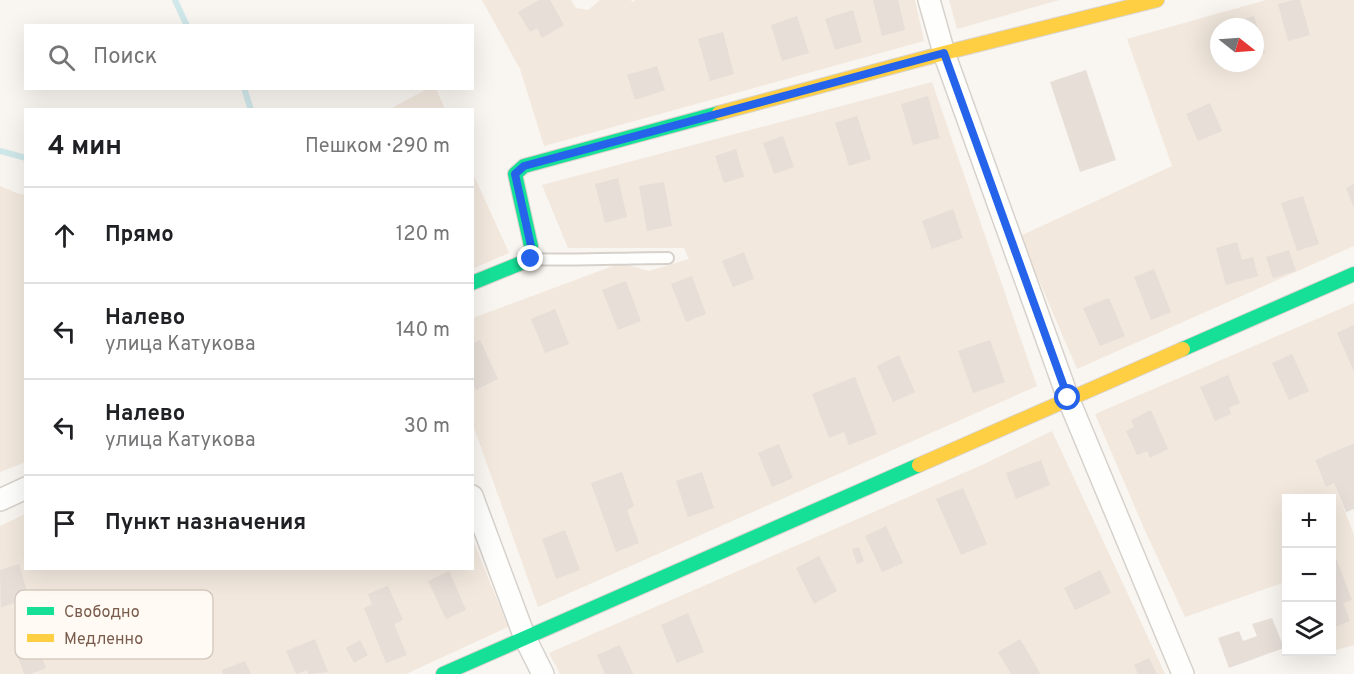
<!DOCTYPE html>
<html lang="ru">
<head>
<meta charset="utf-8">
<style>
  body { margin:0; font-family:Overpass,sans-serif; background:#f6f6f6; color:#202124 }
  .controls { position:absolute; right:18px; bottom:18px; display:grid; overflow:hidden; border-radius:0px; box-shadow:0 6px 24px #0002 }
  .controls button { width:54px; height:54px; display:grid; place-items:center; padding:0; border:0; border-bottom:2px solid #e0e0e0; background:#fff; color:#202124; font:30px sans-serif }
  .compass { position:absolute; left:1210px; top:18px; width:54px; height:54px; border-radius:50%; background:#fff; box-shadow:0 6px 24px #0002; rotate:107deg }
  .stop { position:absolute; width:18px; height:18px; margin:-14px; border:4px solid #2563eb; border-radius:50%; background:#fff }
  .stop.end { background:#2563eb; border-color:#fff; box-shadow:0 2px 6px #0008 }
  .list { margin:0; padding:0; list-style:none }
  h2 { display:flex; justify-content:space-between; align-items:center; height:78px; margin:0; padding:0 24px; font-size:26px }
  h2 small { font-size:20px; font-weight:400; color:#757577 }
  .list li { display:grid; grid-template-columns:39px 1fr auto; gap:18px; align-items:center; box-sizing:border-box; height:96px; padding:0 24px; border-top:2px solid #e0e0e0 }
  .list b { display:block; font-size:22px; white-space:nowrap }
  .list p { margin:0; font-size:20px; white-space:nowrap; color:#757577 }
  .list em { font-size:20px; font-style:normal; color:#757577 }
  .icon { flex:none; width:33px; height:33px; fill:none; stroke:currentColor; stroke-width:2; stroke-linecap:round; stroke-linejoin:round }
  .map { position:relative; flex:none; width:1354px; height:674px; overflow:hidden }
  .search { position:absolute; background:#fff; box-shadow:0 6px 24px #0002; left:24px; top:24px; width:450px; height:66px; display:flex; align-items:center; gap:15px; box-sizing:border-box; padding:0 21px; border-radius:0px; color:#757577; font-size:22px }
  .panel { position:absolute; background:#fff; box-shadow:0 6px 24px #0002; left:24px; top:108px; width:450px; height:462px; border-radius:0px }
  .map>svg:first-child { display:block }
  .residential { fill:#f2e8de; fill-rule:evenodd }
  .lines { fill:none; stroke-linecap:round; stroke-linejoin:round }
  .stream { stroke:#d0e8ea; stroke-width:6 }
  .building { fill:#e6ded7 }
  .lane-casing { stroke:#d7d1cb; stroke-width:14 }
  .street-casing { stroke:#d7d1cb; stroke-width:24 }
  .fast-casing { stroke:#d9d2cb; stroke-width:16 }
  .slow-casing { stroke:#d9d2cb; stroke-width:16 }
  .lane { stroke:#fefefd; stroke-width:10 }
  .street { stroke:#fefefd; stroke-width:21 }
  .fast { stroke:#16e098; stroke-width:14 }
  .slow { stroke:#ffcf43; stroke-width:14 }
  .route { stroke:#2563eb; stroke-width:8 }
  .key { fill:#fffaf3; stroke:#d7cbc1; stroke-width:1.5 }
  .key-label { font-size:16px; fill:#7a5c4d }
</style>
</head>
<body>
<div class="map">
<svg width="1354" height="674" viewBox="0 0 1354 674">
  <rect width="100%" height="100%" fill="#f9f5f0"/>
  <path class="residential" d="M482,0H571L576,8L588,10L600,0H631L632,2L636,0H915L924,41L544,146L520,69Z
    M949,0H1059L957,29Z
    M1266,0H1354V246L1077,369L1020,236L1172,166L1127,39ZM1219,27H1255V63H1219Z
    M932,82L1037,386L538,607L473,425V318L621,263L649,271L689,259L684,248H568L542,185Z
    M427,89H436L445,109H390Z
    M472,171L509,253L472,269Z
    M0,186L19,194L25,195L26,462L0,472Z
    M1354,303V443L1315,460L1326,487L1334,483L1354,535V645L1332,651V498H1286V591L1282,583L1185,617L1143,526L1095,414Z
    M1052,431L1165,674H560L549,653L982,465Z
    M25,514L26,568H472L473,540L508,627L406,674H0V526Z"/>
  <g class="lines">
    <path class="stream" d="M175,0L187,26
      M244,88L251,110
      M0,151L26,158"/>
  </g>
  <path class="building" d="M539,0H550L564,25L542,38L537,28L530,32L518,12Z
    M873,0H898L905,30L882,36Z
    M1294,0H1300L1310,35L1288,41L1278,4Z
    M853,10L862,42L835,50L825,19Z
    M797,16L809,53L782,61L771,25Z
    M1254,16L1265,53L1255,56V27H1234L1233,23Z
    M723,32L734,74L710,81L698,39Z
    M657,66L665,90L635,100L627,75Z
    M1086,70L1116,160L1080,172L1050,82Z
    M928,96L940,138L913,145L901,104Z
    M1210,103L1222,131L1198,141L1186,114Z
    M857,116L871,159L849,166L835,123Z
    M783,136L794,167L774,174L763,143Z
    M736,149L744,177L724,183L715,156Z
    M618,178L627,217L605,223L595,184Z
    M664,182L672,226L647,231L639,186Z
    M1354,184V208L1346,188Z
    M1303,196L1319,244L1297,251L1281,203Z
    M953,209L963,238L932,249L922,221Z
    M1237,242L1242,260L1253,257L1258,276L1226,285L1216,248Z
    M1289,250L1296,271L1273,278L1266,257Z
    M744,252L754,279L733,287L722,261Z
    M1154,269L1171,312L1151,320L1134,277Z
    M692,276L706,314L686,322L671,284Z
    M626,281L641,321L618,330L602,290Z
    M1109,298L1125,336L1100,346L1083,308Z
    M555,309L569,344L545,353L531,319Z
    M1354,325V372L1337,333Z
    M480,340L498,379L476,390L472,382V367H474L472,344Z
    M990,340L1005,382L973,393L958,351Z
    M1292,354L1309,391L1289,400L1272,363Z
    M899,355L915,392L893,402L877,366Z
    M1228,375L1240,403L1229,408L1231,414L1215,421L1200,387Z
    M855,377L877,434L849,445L844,432L829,438L812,394Z
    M1151,410L1168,449L1150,458L1147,451L1137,455L1126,431L1134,427L1131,420Z
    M1354,443V509L1346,512L1334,483L1326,487L1315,460Z
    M779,444L793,478L772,487L758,453Z
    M1041,460L1050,485L1016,499L1006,473Z
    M622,472L634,506L627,510L639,543L616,552L591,483Z
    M702,472L714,508L688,517L676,481Z
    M963,488L987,544L961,555L936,499Z
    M886,526L903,563L882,572L865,536Z
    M565,530L580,570L556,579L542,539Z
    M859,547L864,561L857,564L852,549Z
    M819,556L837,591L814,604L796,568Z
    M1336,558L1352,600L1343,603L1350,621L1332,628V559Z
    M19,564L29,599L1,607L0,570Z
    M1100,570L1111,593L1075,610L1064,588Z
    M449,571L466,610L446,619L428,581Z
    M388,586L403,620L394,624L407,655L386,663L364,608L372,604L368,594Z
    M688,613L704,652L677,663L661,625Z
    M1272,618L1284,648L1229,668L1218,638L1239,631L1243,641L1257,636L1252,624Z
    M315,639L328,672L308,674L307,670L296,674L286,651Z
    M1020,639L1040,673L1038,674H1011L998,652Z
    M360,640L368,655L354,663L346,648Z
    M620,645L633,674H605L597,655Z
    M38,647L46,668L30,674H24L17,654Z
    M1149,658L1157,674H1138L1134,665Z
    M245,661L251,674H223L222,670Z"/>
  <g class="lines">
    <defs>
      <path id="lane" d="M531,259C577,261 622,258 668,258"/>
      <path id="street" d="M929,0L944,53L1068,398L1183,674
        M472,496L525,638L543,674
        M0,500L26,488"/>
      <path id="fast" d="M472,283L531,259V246L515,174L524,166L719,113
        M1183,349L1354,274
        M443,674L919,465"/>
      <path id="slow" d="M719,113L944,53L1157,0
        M919,465L1183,349"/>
    </defs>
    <use href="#lane" class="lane-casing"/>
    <use href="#street" class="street-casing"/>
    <use href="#fast" class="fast-casing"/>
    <use href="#slow" class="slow-casing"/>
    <use href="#lane" class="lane"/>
    <use href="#street" class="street"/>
    <use href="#fast" class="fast"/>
    <use href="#slow" class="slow"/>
  </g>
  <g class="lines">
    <path class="route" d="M531,259V246L515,174L524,166L944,53L1068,398"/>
  </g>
  <rect x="15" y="590" width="198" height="69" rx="9" class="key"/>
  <rect x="27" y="607" width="27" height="8" fill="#16e098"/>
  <rect x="27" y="634" width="27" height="8" fill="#ffcf43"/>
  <g class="key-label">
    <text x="64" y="617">Свободно</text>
    <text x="64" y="644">Медленно</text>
  </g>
</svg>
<div class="controls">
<button>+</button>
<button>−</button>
<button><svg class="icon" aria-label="layers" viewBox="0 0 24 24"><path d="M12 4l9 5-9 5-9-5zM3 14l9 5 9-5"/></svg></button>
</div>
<svg class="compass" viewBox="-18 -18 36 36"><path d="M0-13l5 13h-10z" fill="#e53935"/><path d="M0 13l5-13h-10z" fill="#757577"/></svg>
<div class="stop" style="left:1068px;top:398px"></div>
<div class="stop end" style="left:531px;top:259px"></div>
<div class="search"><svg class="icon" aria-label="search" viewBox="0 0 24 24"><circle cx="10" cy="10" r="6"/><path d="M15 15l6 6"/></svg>Поиск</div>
<section class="panel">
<h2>4 мин<small>Пешком · 290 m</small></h2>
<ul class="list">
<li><svg class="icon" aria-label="ahead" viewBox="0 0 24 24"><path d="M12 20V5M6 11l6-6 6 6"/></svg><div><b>Прямо</b></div><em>120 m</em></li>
<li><svg class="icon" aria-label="left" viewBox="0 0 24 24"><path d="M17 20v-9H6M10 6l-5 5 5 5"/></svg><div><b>Налево</b><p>улица Катукова</p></div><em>140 m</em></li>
<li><svg class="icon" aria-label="left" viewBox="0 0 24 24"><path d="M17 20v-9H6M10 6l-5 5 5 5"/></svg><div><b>Налево</b><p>улица Катукова</p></div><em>30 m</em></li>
<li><svg class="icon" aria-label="arrive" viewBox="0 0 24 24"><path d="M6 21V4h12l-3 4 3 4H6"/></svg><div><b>Пункт назначения</b></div></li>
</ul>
</section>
</div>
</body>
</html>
